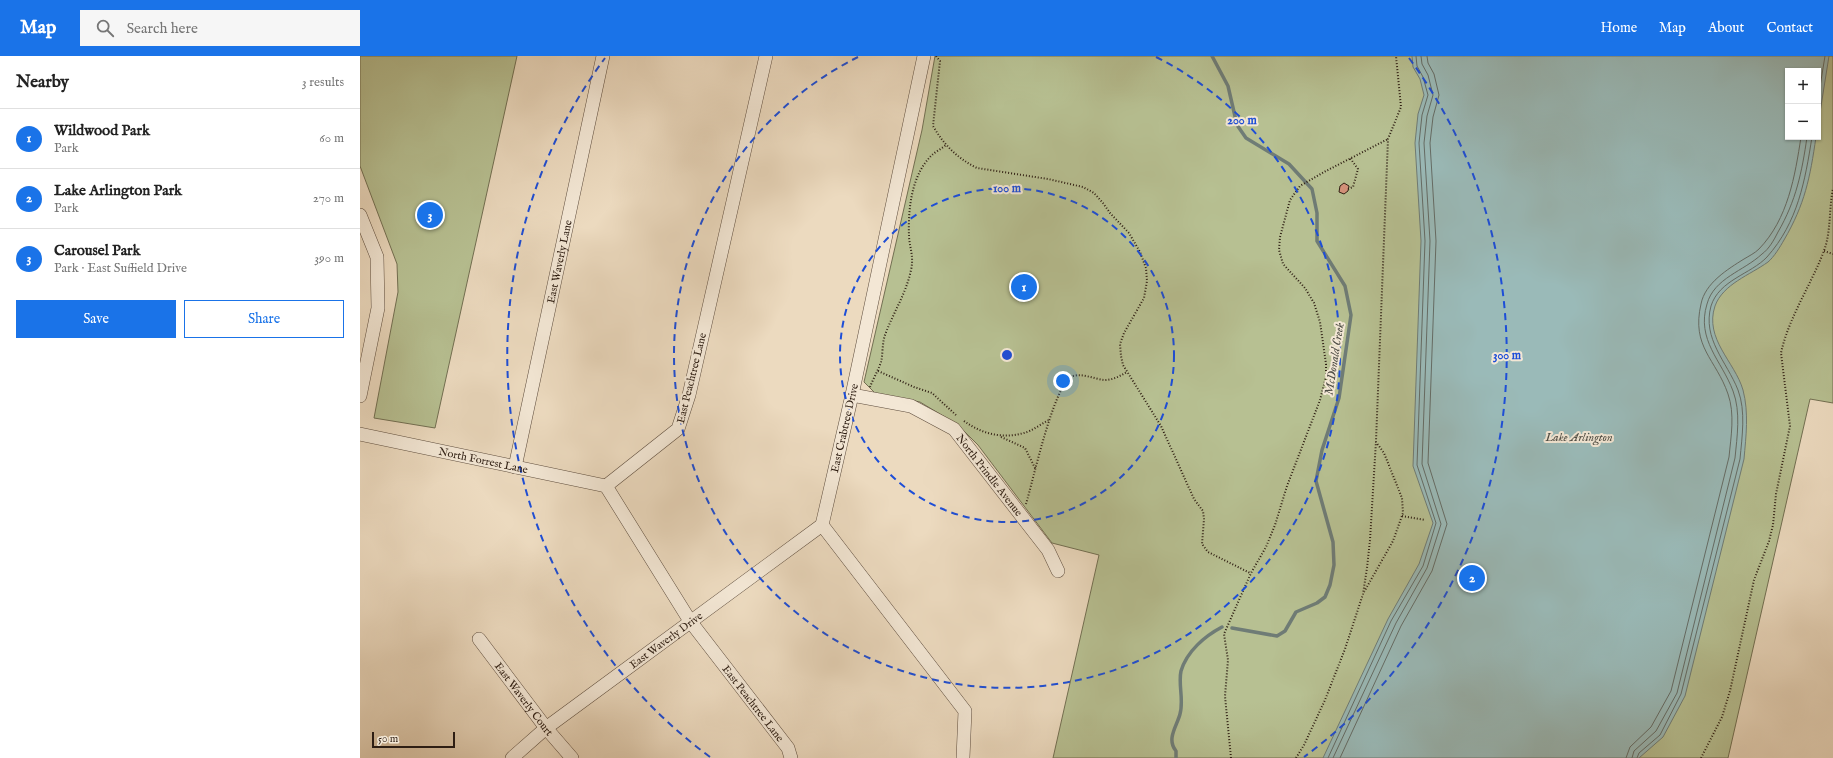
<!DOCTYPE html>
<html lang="en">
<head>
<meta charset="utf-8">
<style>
  body { margin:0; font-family:"IM FELL English",serif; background:#f6f6f6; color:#222 }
  .controls { position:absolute; right:12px; top:12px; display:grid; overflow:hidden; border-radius:0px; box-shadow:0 1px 3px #0004 }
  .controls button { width:36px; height:36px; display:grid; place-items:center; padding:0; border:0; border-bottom:1px solid #e0e0e0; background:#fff; color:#222; font:20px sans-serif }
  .scale { position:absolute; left:12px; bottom:10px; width:83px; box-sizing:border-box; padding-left:4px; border:2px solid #2e1e13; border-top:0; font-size:11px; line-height:14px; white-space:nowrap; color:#2e1e13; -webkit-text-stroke:3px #f3e7d5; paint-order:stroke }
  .you { position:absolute; left:703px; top:325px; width:14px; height:14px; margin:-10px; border:3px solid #fff; border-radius:50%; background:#1a73e8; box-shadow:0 0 0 6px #1a73e833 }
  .badge { display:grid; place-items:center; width:26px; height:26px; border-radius:50%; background:#1a73e8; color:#fff; font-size:13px; font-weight:700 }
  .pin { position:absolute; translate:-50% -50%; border:2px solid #fff; box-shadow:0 1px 4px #0006 }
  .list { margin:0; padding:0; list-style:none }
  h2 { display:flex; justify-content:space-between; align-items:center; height:52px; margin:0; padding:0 16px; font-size:17px }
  h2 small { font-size:13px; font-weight:400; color:#767676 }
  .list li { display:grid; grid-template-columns:26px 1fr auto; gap:12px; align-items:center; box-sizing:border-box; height:60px; padding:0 16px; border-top:1px solid #e0e0e0 }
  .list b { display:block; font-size:15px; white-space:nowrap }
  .list p { margin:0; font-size:13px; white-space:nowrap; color:#767676 }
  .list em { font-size:13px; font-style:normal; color:#767676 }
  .actions { display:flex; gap:8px; padding:12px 16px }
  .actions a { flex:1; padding:9px 0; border:1px solid #1a73e8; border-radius:0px; text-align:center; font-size:14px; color:#1a73e8 }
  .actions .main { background:#1a73e8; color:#fff }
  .icon { flex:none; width:22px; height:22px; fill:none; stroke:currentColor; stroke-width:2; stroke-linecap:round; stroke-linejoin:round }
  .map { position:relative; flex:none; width:1473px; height:702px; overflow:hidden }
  header { display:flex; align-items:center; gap:24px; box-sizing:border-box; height:56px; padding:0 20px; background:#1a73e8; color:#fff }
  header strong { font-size:19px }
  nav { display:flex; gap:22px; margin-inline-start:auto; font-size:14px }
  .search { width:280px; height:36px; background:#f6f6f6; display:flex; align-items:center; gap:10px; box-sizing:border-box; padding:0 14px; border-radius:0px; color:#767676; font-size:15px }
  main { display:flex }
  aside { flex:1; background:#fff }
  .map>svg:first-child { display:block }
  .green { fill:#b7c092; stroke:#726f52; fill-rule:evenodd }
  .water { fill:#9abab8; stroke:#6f7c76 }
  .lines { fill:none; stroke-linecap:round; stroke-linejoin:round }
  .shore { stroke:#646c66; stroke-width:1 }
  .stream { stroke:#6f7c76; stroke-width:3.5 }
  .building { fill:#d5927b; stroke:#2e1e13 }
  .street-casing { stroke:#5e4d3e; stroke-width:14 }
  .path { stroke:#2e1e13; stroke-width:2; stroke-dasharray:1 2; stroke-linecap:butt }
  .street { stroke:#f3e7d5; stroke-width:13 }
  .ring { fill:none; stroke:#1d4ed8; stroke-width:2; stroke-dasharray:7 5 }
  .labels { text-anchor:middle; stroke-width:4; stroke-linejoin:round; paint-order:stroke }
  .street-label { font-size:11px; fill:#2e1e13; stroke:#f3e7d5 }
  .water-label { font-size:12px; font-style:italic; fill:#4e4d45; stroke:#f3e7d5 }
  .centre { fill:#1d4ed8; stroke:#f3e7d5; stroke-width:2 }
  .ring-label { font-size:12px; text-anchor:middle; font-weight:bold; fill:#1d4ed8; stroke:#f3e7d5; stroke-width:4; stroke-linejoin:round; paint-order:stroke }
</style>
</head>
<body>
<header>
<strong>Map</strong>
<div class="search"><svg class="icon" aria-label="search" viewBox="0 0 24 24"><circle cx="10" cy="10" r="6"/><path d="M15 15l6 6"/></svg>Search here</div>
<nav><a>Home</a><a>Map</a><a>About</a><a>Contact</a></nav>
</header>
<main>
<aside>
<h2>Nearby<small>3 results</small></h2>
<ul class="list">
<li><span class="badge">1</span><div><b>Wildwood Park</b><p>Park</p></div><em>60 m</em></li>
<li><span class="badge">2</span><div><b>Lake Arlington Park</b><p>Park</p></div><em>270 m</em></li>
<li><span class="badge">3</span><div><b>Carousel Park</b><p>Park · East Suffield Drive</p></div><em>390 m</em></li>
</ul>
<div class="actions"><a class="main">Save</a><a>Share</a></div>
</aside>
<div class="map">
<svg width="1473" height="702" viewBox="0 0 1473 702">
  <rect width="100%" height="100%" fill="#ecdabf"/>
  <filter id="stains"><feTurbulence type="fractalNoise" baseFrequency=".005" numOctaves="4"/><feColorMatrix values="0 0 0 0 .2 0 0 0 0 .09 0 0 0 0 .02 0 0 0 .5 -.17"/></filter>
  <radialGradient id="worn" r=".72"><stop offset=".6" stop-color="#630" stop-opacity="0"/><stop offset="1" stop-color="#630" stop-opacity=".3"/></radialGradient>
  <path class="green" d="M0,0H157L75,372L14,362L38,236L37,208L0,110Z
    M575,0H1473V347L1450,343L1368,702H693L739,499L692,487L618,389L598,369L560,346L515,337L504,326L562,74ZM1428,15H1458V81H1428Z"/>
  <path class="water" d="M1052,0H1469L1458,69V15H1428V81H1456C1450,122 1445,148 1424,184C1420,191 1414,201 1408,206C1390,219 1363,228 1355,250C1344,283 1375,306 1383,334C1389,357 1386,380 1384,403L1325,640L1303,681L1279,702H963L1028,563L1059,508L1073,467L1053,410L1061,185L1055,87L1058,58L1064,39L1060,23L1053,11Z"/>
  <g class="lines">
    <path class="shore" d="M1458,43L1465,0
      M968,702L1031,565L1063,510L1076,467L1057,409L1065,185L1059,87L1062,59L1068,39L1063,21L1057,10L1056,0
      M973,702L1036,567L1067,512L1081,468L1062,408L1070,185L1064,87L1067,60L1073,39L1068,19L1062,8L1061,0
      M980,702L1041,570L1072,515L1087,468L1068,407L1076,185L1070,87L1073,61L1079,39L1074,18L1068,7L1067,0
      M1266,702L1270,691L1291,671L1311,635L1369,401C1371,380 1375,358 1368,338C1356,303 1331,291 1341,248C1345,227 1368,213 1384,203C1389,200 1395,197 1399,193C1428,163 1435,120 1441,81
      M1272,702L1274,695L1296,675L1317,637L1375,402C1377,381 1381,356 1373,335C1362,305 1336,284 1347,248C1354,222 1384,215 1402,198C1409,193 1414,184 1418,176C1436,145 1442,116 1447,81
      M1277,702L1279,697L1300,679L1321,638L1380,403C1382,381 1386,355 1378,334C1367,306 1342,283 1351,250C1359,224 1391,218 1407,201C1438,166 1445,125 1452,81"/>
    <path class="stream" d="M852,0L868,30L877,69L886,82L929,108L952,133L957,157V185L985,230L991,259L979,342L962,394L956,425L973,486L974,509L970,529L965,541L957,547L936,556L925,575L917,580L872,572
      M816,702V695C806,683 817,670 820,658C824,644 818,628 821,615C827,595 845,580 862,571"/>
  </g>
  <path class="building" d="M984,127L989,130L988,135L984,138L979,136L980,130Z"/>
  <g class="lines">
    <defs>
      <g id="street">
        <path id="s1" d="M406,0L329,339L318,373L246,430L330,565L428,692L431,702"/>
        <path d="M564,0L492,339L462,469L605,655L603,702"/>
        <path d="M0,159L17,201L18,252L0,340"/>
        <path id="s2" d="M492,339L551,350L594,373L688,494L698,515"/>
        <path id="s3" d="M0,378L246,430"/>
        <path id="s4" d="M155,411L243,0"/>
        <path id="s5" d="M119,583L186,672L212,702"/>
        <path id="s6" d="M152,702L186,672L462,469"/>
      </g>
    </defs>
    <use href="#street" class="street-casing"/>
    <path class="path" d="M576,0L580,5L573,70C584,89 597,102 617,112L688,123L723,131L734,137L743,147L750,157L769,177L780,196L786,212L787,225L784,242L764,277L760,288L761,300L763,309L801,370L834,443L843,455L844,463L842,488L848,496L890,517
      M988,133L993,131L998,113L990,102
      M1464,195L1473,198
      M518,315L554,331L572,337L597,360
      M510,331C513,323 518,315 521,306C523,298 522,288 525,279C533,257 546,238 551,214C554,201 550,193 549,181C548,154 551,120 571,100C575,96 581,93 586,89
      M604,365C622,378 642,383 664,377C672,375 681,368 689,364
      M641,381L665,392L676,414
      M666,448C673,425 693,332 711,321C720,316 734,323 744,324C753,324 760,320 767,316
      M1042,460L1065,464
      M1004,536L1033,485L1043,457L1042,442L1024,397L1016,386
      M871,702L865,640L868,604L864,578L891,517L906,491L915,469L927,430L960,344L966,321V308L960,266L954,247L945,232L923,208L919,194L920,181L930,144L940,130L966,115L1028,83
      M936,702L944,689L965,644L985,593L1003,538L1007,512L1010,484L1016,385L1028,83L1041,51L1036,0
      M1341,702L1362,661L1370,635L1394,524L1409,485L1413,469L1416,438L1430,370L1421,297C1429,260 1452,228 1465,192C1471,173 1469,152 1473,132"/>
    <use href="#street" class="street"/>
  </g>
  <g class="ring">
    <circle cx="647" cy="299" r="167"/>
    <path d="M796 1A333 333 0 1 1 498 1"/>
    <path d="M350 701A500 500 0 0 1 245 2M1049 2A500 500 0 0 1 944 701"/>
  </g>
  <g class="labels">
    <g class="street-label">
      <text dy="4" stroke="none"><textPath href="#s4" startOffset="210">East Waverly Lane</textPath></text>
      <text transform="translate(331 322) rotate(-76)" y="4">East Peachtree Lane</text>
      <text transform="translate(484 372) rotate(-77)" y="4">East Crabtree Drive</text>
      <text dy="4" stroke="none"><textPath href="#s3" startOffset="126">North Forrest Lane</textPath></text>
      <text dy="4" stroke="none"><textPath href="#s2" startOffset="167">North Prindle Avenue</textPath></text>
      <text dy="4" stroke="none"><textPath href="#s6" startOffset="194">East Waverly Drive</textPath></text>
      <text dy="4" stroke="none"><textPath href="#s5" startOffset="75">East Waverly Court</textPath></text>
      <text dy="4" stroke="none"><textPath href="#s1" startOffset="738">East Peachtree Lane</textPath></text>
    </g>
    <g class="water-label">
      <text transform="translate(974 303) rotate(-81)" y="4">McDonald Creek</text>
      <text x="1219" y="385">Lake Arlington</text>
    </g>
  </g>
  <circle cx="647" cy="299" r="6" class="centre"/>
  <g class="ring-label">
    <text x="882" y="68">200 m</text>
    <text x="647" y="136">100 m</text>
    <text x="1147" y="303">300 m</text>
  </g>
  <rect width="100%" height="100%" filter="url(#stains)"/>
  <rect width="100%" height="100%" fill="url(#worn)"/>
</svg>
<div class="controls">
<button>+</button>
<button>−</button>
</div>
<div class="scale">50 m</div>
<div class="you"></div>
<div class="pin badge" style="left:664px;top:231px">1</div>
<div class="pin badge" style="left:1112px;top:522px">2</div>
<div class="pin badge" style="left:70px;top:159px">3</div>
</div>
</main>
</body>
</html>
